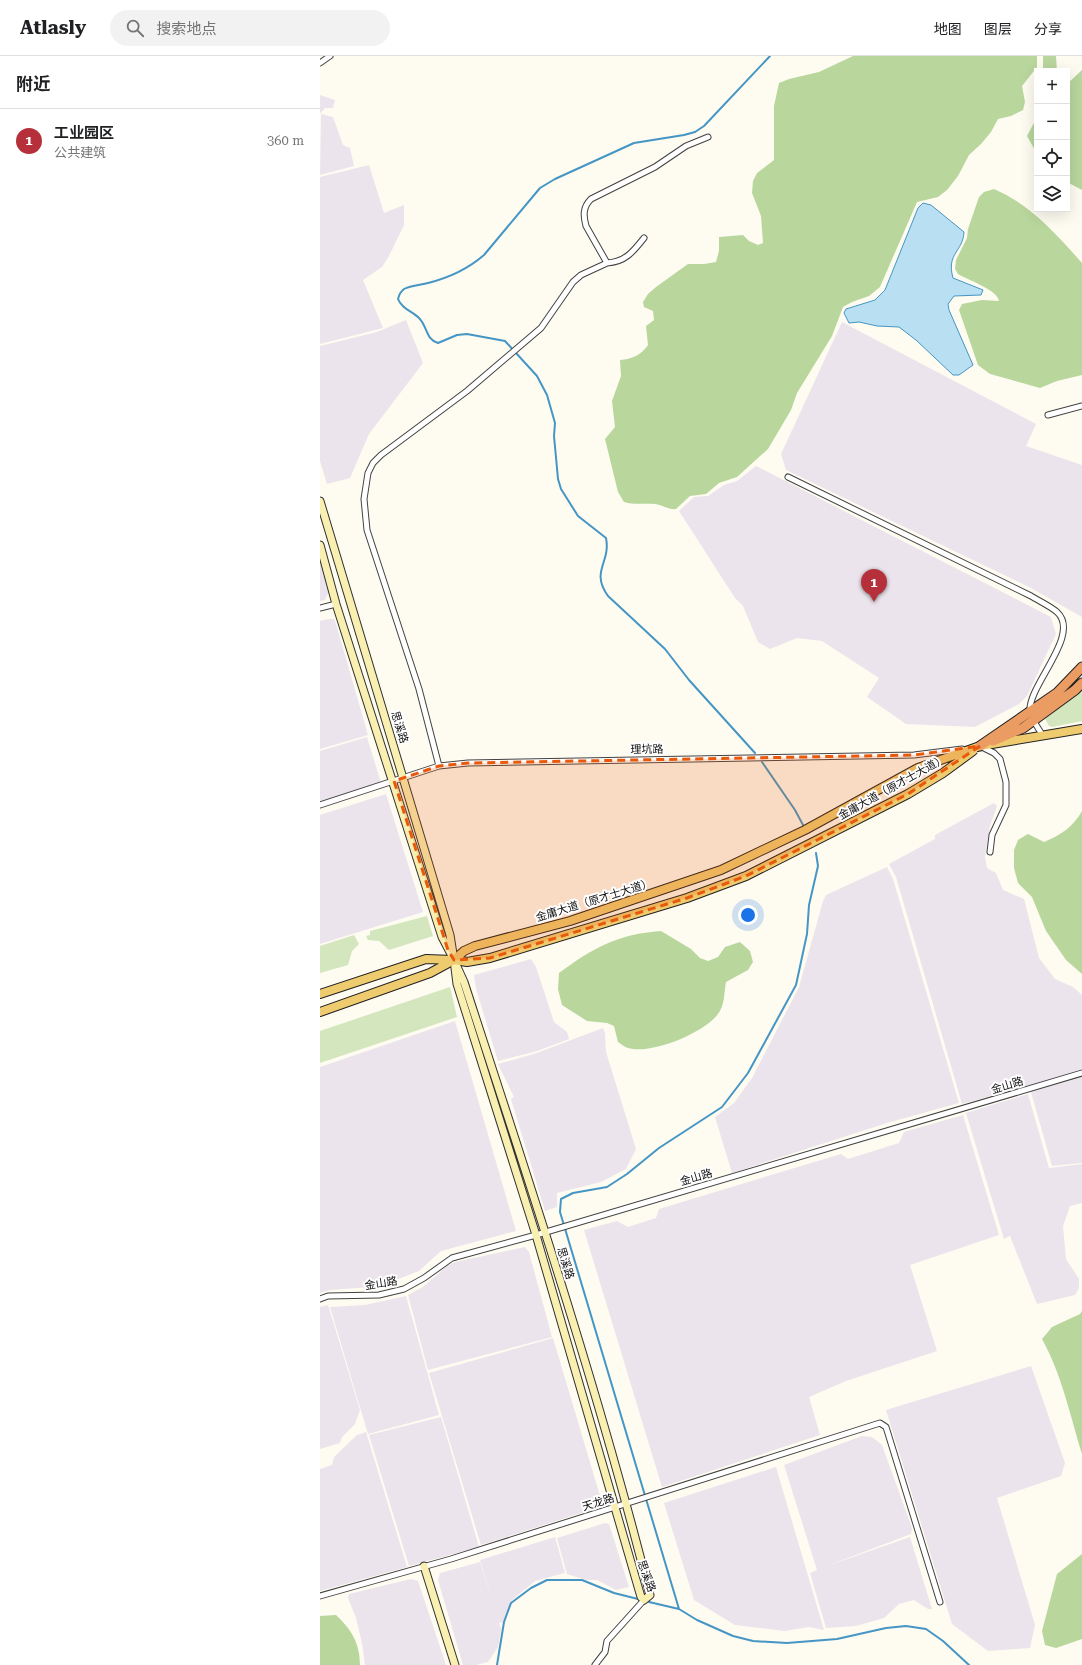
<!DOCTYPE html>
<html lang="zh">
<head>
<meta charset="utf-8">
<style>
  body { margin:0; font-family:"Roboto Serif","Noto Sans SC",serif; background:#f2f2f2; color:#202124 }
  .controls { position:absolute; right:12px; top:12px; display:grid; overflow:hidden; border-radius:0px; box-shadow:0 4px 16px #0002 }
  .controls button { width:36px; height:36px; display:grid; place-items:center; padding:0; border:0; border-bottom:1px solid #e0e0e0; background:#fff; color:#202124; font:20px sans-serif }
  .you { position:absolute; left:428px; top:859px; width:14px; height:14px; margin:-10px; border:3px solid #fff; border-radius:50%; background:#1a73e8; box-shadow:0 0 0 6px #1a73e833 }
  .badge { display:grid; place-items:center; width:26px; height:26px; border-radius:50%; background:#b5303b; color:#fff; font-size:13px; font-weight:700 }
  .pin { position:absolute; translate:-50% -33px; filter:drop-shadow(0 1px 2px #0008) }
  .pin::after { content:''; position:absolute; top:21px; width:14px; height:12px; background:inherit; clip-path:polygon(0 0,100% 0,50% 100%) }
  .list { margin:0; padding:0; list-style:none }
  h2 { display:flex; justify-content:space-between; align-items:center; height:52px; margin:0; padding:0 16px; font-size:17px }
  h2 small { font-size:13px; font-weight:400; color:#757577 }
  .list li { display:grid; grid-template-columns:26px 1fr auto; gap:12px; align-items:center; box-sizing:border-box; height:64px; padding:0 16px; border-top:1px solid #e0e0e0 }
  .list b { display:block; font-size:15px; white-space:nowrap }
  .list p { margin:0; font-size:13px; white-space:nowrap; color:#757577 }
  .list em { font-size:13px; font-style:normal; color:#757577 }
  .icon { flex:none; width:22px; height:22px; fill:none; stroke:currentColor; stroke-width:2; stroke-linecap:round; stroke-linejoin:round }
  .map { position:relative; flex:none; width:762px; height:1609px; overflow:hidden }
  header { display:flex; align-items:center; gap:24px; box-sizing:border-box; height:56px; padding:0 20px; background:#fff; border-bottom:1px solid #e0e0e0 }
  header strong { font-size:19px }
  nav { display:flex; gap:22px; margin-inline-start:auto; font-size:14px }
  .search { width:280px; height:36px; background:#f2f2f2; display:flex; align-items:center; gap:10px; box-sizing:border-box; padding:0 14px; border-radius:22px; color:#757577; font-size:15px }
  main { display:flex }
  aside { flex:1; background:#fff }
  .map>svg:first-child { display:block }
  .industrial { fill:#ebe4ec }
  .green { fill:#d4e6bd }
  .forest { fill:#b9d69d }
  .water { fill:#b9dff2; stroke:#4596c4 }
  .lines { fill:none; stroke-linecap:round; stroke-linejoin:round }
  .stream { stroke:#4596c4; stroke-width:2 }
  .street-casing { stroke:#424242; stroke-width:7 }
  .secondary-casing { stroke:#313131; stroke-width:9 }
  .primary-casing { stroke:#202020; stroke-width:10 }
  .highway-casing { stroke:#202020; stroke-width:11 }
  .street { stroke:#fff; stroke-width:5 }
  .secondary { stroke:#f9efb1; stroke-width:7 }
  .primary { stroke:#efcb70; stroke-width:8 }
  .highway { stroke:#ea9c63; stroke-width:9 }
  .marked { fill:#e8590c; fill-opacity:0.2; stroke:#e8590c; stroke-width:3; stroke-dasharray:8 5; stroke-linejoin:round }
  .labels { text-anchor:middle; stroke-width:4; stroke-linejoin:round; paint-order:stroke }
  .street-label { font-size:11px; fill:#0f0f0f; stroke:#fff }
</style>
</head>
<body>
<header>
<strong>Atlasly</strong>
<div class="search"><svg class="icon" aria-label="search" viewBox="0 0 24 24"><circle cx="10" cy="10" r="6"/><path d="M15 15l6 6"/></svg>搜索地点</div>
<nav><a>地图</a><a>图层</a><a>分享</a></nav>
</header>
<main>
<aside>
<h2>附近<small></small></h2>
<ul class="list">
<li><span class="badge">1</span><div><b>工业园区</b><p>公共建筑</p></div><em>360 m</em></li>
</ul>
</aside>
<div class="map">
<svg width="762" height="1609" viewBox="0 0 762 1609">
  <rect width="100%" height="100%" fill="#fefbf1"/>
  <path class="industrial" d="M0,39L15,44L13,52H5L0,58Z
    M1,58L13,61L23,89L30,92L34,110L0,119Z
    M49,109L64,157L84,149V169L69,200L62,211L43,224L63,272L0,288V121Z
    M86,264L103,307L49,378L30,422L7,428L0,405V290L57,276Z
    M522,266L716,368L706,390L762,409V561L711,532L466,414L461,398Z
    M436,410L731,561L736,578L707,640L699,648L655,671L586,668L547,641L559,622L502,585L477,582L450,593L438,586L423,550L415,542L359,455L374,441L388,440L404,429L417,425Z
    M0,507L9,536L5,544L0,545Z
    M9,563H14L16,568L48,679L0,693V565Z
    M47,681L61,727L0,745V695Z
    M66,738L103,856L0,888V759Z
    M674,747L677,750L670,770L665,801L667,812L676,817L683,834L704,843L719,902L735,923L753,931L762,939V1107L732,1110L709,1029L642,1048L576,821L569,808L615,783V779Z
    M567,811L573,823L639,1047L567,1067L412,1117L395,1061L414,1047L432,1022L479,931L503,845L506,839Z
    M211,903L216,911L234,966L247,976L249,983L217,995L178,1005L156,933L154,919Z
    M135,965L196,1175L121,1195L99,1215L73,1225L51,1231L10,1234L0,1237V1011Z
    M283,972L285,977L286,996L316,1093L306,1113L281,1126L237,1137V1151L225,1155L191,1043L194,1041L178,1008L214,998Z
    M708,1038L729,1112L762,1108V1147L750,1150L743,1170L746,1203L759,1223V1232L755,1239L717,1248L690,1180L684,1183L646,1057Z
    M643,1059L679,1179L590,1209L617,1295L526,1325L489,1341L500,1379L342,1431L264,1174L297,1165L308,1171L336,1162L339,1153L521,1098L528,1103L579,1087L584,1076Z
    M205,1191L209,1196L232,1281L108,1314L88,1239L103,1231L127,1210L135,1206Z
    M86,1240L119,1359L48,1378L10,1251L45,1249Z
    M8,1249L40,1354L35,1368L22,1381L20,1387L0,1393V1251Z
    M233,1282L283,1450L161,1489L109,1317Z
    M711,1310L745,1407L741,1420L677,1442L715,1569L710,1592L668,1595L632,1568L566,1354Z
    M121,1361L159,1491L89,1510L49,1379Z
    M46,1376L87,1511L0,1535V1413L12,1409L14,1401L37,1379Z
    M542,1380L552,1381L562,1389L592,1472L591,1478L504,1511L590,1481L612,1553H608L594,1544L579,1548L564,1562L536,1570L506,1572L490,1517L497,1514L464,1409Z
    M456,1411L504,1574L489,1571L465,1575L415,1569L374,1544L344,1447Z
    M285,1467L289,1468L309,1531L296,1534L277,1524H266L247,1518L237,1482Z
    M235,1481L245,1517L215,1525L192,1544L183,1566L179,1567L181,1573L178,1591L168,1606L156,1609H143L118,1524L120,1517L160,1506L172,1544L160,1504Z
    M91,1523L98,1525L126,1609H45L42,1587L36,1562L28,1542L29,1538Z"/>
  <path class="green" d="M762,631V665L732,671L729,670L725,663Z
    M107,860L113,880L69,894L59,885L48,884L46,880L50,879V875Z
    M34,879L39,888L32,895L28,909L0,917V890Z
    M130,931L137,961L0,1007V975Z"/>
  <path class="forest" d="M533,0H717V11L702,30L705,46L703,54L691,60L678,63L671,76L661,88L649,99L638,120L627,134L618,141L597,146L560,231L549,240L532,246L523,251L512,280L477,337L471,354L448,393L417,421L399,427L386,438L370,440L356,453C349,454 343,449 335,448C324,447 314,449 304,446L298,436L285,383L295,371L292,345L301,320L300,304C312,303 321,299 328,289L326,270L334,264L333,255L324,251L323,246L328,238L336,231L368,208H384L396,206L399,195V181L423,179L429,185L438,189L443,187L441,160L432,137L433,125L437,117L454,104V50L459,27L469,23L499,16Z
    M723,0H736L737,15H723Z
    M762,14V134L747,126V28Z
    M717,51V98L707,80L716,63Z
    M674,133C711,149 736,178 762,207V319L737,325L720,332L670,318L658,309L639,254L642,248L662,244L679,245C678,234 648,224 638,218L635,213L636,204L647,182L648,173L659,141L664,136Z
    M762,755V918L746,904L726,875L712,841L698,827L694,812V794L698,784L708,778L724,786C741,779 753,771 762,755Z
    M341,875L371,893L380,902L388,905L398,901L405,891L420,886L430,895L433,906L428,914L406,926C404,936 405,949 398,958C384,977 331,999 308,992C305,991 301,988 298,986L294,970L287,967L267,965L242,949L238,933L239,917C273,892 298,878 341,875Z
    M762,1255V1398C750,1359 742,1319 722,1283L732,1271L760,1258Z
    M762,1498V1583L736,1592L725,1589L722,1575L737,1518Z
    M16,1559C31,1573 40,1587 40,1609H0V1560Z"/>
  <path class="water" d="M603,147L611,149L644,176C643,196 626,197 633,222L663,234L661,239L634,240L628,248L629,254L653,309L639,319H633L596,284L579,271L557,270L539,266L529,267L524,257L526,253L555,244L565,234L598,152Z"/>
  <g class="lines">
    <path class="stream" d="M435,697L369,624L345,593L288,540C270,515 291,507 286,482L258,460L241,433L238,423L234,380L235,367L227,339L217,320L185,285L147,278L137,279L118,287C105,283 108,271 99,262C92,255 82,253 78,243C79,239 80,236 84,233C91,229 101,229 108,227C128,222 149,212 164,199L220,132L235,123L314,87L364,79L375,76L384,70L450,0
      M442,706L475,754L483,769
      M329,1546L359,1553L377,1564L413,1580L433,1585L467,1587L517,1583L566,1572L586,1570L606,1573L623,1585L649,1609
      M359,1553L240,1156L241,1143L253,1137L287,1131L307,1118L339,1092L402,1051L428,1017L476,929L487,878L489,849L498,810L496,797
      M177,1609L184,1566L191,1547L211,1532L227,1524H262L294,1537L318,1543"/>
    <defs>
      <path id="street" d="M0,7L10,0
        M287,207C305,206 313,196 324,182
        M728,359L762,350
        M468,421L711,540C719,545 730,550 737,556C762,579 707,630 710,656
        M0,552L16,548
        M713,664L723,680
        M660,690L674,697L680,703L686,726V749L672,779L670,796
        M119,710L99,633L47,474L44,443L48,417L53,407L61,399L147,335L221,272L253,226L261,219L287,207L266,170C263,159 263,151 271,143L335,111L366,90L388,81
        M0,749L119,710L148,707L594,699L642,693
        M0,1243L8,1240L59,1239L84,1233L104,1222L132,1202L216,1179L762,1017
        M0,1540L131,1503L560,1367L566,1371L620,1546
        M275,1609L285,1596L287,1585L324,1544"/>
      <path id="secondary" d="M0,445L130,879L134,904L144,926C210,1129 278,1332 330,1539L324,1544L321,1541L216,1179L137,928L134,904L122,881L16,548L0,489
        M104,1510L135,1609"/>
      <path id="primary" d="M0,938L106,903L134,904L144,895L155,890L250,865L401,814L485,774L598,712L660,690L762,673
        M0,956L110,917L134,904L147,906L170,902L367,842L426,820L588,738L623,717L653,695"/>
      <path id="highway" d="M673,685L703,672L755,634L762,627
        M660,690L737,637L762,611"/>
    </defs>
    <use href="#street" class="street-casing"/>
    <use href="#secondary" class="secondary-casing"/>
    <use href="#primary" class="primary-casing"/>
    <use href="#highway" class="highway-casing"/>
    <use href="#street" class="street"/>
    <use href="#secondary" class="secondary"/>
    <use href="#primary" class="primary"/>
    <use href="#highway" class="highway"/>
  </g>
  <path class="marked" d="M660,690L588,738L426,820L367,842L170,902L134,904L128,894L74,725L119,710L148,707L594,699Z"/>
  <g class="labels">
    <g class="street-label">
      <text transform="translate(80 671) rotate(73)" y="4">思溪路</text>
      <text transform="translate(327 693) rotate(-1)" y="4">理坑路</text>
      <text transform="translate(572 731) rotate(-29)" y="4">金庸大道（原才士大道）</text>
      <text transform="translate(274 844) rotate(-17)" y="4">金庸大道（原才士大道）</text>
      <text transform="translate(687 1029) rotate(-17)" y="4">金山路</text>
      <text transform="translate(376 1121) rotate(-16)" y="4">金山路</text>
      <text transform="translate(246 1207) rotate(73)" y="4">思溪路</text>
      <text transform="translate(61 1227) rotate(-9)" y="4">金山路</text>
      <text transform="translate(278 1446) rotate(-17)" y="4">天龙路</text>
      <text transform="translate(327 1520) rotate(70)" y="4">思溪路</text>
    </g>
  </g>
</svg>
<div class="controls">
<button>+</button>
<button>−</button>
<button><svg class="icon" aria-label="locate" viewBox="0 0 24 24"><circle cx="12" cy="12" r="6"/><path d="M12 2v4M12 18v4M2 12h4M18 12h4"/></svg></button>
<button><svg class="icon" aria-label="layers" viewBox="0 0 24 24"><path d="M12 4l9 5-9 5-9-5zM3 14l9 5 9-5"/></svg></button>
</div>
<div class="you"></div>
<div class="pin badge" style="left:554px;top:546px">1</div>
</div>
</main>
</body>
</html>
